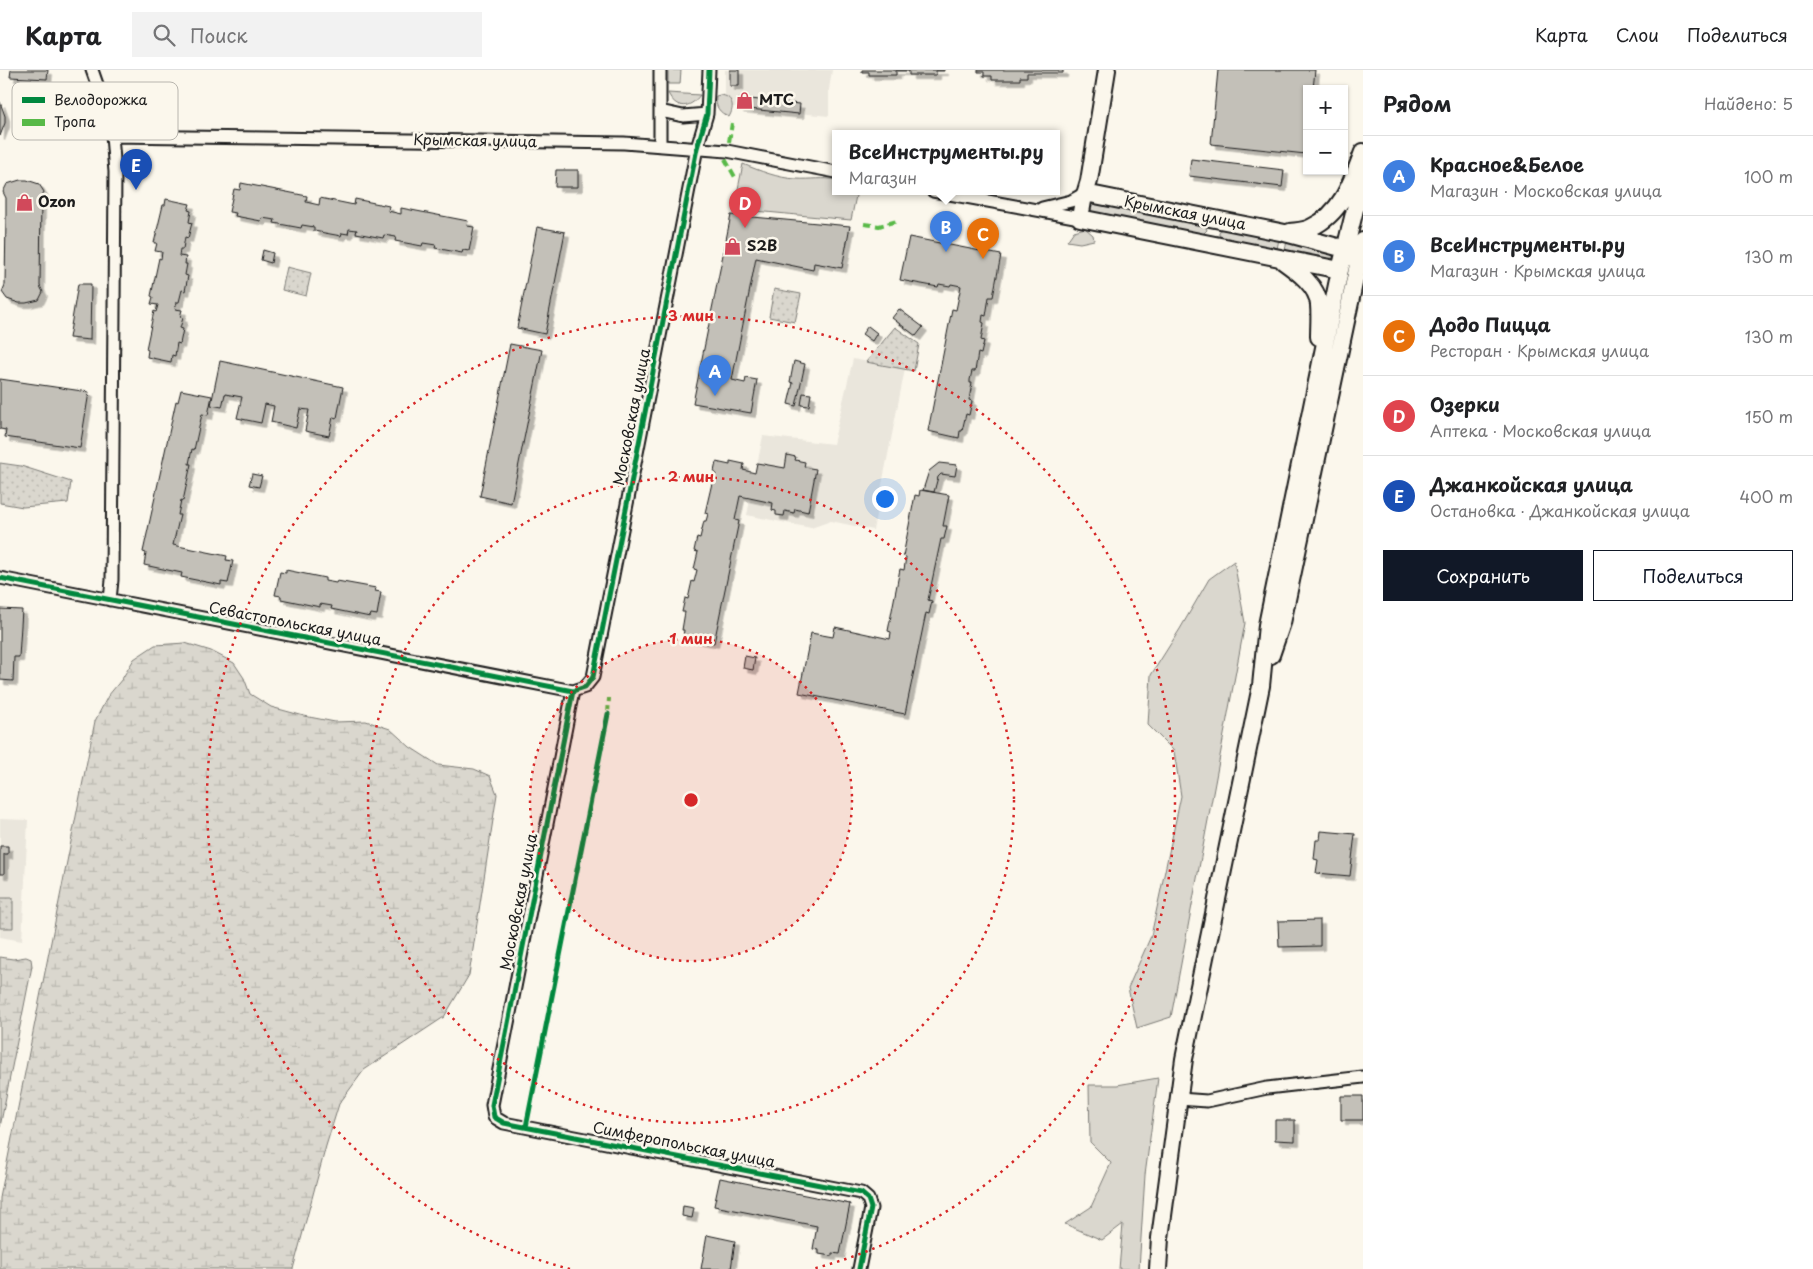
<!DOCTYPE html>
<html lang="ru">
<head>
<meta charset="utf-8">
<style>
  body { margin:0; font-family:"Playpen Sans",sans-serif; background:#f2f2f2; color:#202124 }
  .controls { position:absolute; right:15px; top:15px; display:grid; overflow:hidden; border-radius:0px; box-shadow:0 1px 4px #0004 }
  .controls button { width:45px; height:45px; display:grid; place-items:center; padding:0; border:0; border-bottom:1px solid #e0e0e0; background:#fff; color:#202124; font:25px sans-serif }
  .you { position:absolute; left:884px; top:428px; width:18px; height:18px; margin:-12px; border:4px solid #fff; border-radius:50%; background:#1a73e8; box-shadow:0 0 0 8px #1a73e833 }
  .badge { display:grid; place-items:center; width:32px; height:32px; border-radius:50%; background:#111827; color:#fff; font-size:16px; font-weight:700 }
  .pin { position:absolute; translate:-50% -41px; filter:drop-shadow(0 1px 2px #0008) }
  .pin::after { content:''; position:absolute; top:26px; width:18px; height:15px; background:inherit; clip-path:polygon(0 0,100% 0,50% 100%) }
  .popup { position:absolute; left:832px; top:60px; width:228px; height:65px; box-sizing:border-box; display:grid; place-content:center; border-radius:0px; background:#fff; filter:drop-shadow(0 1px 4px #0005); font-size:16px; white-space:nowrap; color:#757577 }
  .popup b { font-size:19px; color:#202124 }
  .popup::after { content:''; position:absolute; left:50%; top:100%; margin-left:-10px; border:10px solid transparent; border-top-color:#fff }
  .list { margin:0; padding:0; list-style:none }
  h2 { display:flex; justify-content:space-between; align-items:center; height:65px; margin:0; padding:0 20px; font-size:21px }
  h2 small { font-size:16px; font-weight:400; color:#757577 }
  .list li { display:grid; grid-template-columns:32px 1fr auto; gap:15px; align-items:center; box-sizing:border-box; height:80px; padding:0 20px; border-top:1px solid #e0e0e0 }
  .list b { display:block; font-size:19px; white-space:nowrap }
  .list p { margin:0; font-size:16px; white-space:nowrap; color:#757577 }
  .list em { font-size:16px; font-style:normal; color:#757577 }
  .actions { display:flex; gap:10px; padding:15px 20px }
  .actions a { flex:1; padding:11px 0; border:1px solid #111827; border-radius:0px; text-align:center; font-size:18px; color:#111827 }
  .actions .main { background:#111827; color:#fff }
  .icon { flex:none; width:28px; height:28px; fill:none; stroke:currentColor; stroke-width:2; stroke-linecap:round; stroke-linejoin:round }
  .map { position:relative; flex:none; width:1363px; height:1199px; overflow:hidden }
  header { display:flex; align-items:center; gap:30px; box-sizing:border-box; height:70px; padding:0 25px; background:#fff; border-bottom:1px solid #e0e0e0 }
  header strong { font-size:24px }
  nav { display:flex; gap:28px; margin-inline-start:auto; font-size:18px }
  .search { width:350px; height:45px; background:#f2f2f2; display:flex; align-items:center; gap:12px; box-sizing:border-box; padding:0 18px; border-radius:0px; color:#757577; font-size:19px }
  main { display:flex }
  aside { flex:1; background:#fff }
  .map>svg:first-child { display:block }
  .built { fill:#eae6dc }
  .grass { fill:#dad7ce; stroke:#7b7a75 }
  .wetland { fill:url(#wetland-marsh); stroke:#7b7a75 }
  .park { fill:url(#park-dots); stroke:#7b7a75 }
  .building { fill:#c3c0b8; stroke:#1c1c1c; filter:url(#shadow) }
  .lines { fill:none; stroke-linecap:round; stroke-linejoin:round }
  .street-casing { stroke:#1c1c1c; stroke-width:15 }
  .secondary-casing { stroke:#1c1c1c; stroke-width:20 }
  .street { stroke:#fbf7ec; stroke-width:11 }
  .secondary { stroke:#fbf7ec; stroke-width:16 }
  .quiet { stroke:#58b947; stroke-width:4; stroke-dasharray:8 4; stroke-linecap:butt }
  .cycleway-casing { stroke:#fbf7ec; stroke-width:8 }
  .cycleway { stroke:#00873e; stroke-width:5 }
  .ring { fill:none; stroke:#d62828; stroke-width:2.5; stroke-dasharray:2.5 5 }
  .labels { text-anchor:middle; stroke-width:5; stroke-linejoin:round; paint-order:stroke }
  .poi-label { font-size:15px; font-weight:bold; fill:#1c1c1c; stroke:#fbf7ec; text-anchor:start }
  .street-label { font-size:15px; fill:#1c1c1c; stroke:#fbf7ec }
  .key { fill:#fbf7ec; stroke:#b8b5ae; stroke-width:1 }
  .key-label { font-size:14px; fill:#1c1c1c }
  .centre { fill:#d62828; stroke:#fbf7ec; stroke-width:2.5 }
  .ring-label { font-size:15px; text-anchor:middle; font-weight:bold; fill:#d62828; stroke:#fbf7ec; stroke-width:5; stroke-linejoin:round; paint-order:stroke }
</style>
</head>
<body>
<header>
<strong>Карта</strong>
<div class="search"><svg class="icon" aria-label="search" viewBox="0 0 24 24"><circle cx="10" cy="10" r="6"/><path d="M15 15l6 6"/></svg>Поиск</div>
<nav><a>Карта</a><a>Слои</a><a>Поделиться</a></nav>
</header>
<main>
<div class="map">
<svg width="1363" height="1199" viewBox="0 0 1363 1199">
  <defs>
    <pattern id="wetland-marsh" width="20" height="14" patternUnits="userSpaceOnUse" patternTransform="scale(1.25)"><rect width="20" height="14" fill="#dad7ce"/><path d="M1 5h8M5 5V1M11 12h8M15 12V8" fill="none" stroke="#bab8b0"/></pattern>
    <pattern id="park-dots" width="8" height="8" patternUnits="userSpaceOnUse" patternTransform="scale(1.25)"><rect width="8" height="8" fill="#dad7ce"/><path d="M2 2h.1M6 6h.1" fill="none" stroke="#bab8b0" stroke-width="1.8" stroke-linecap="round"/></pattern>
    <filter id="shadow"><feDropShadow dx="4.5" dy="4.5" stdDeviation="0" flood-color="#0004"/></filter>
  </defs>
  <rect width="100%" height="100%" fill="#fbf7ec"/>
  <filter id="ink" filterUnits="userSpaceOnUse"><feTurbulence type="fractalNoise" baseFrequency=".02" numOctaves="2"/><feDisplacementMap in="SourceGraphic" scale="10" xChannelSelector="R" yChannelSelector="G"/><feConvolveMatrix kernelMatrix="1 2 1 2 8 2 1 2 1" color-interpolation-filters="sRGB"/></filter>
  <g filter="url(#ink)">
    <path class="built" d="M725,0H832L829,20V46L725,36Z
      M853,289L905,299L873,460L831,451L811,458L747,445L763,366L833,374Z
      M0,749L28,750L22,871L0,867Z"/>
    <path class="grass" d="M668,0H681L680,14H668Z
      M668,23L700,25C690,39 676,40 668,23Z
      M720,25C733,26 735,37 729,47C719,42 715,37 716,26Z
      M743,94C760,101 778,108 796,109C810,110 823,107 836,110V121H857L851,150L734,139Z
      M1090,132L1205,155L1207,160L1203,164H1201L1090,142L1088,141Z
      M1085,158L1093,165L1094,170L1080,173L1067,171L1074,161Z
      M1222,158L1279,169L1277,179L1223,168L1219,165V162Z
      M1287,171L1329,182L1334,188H1324L1285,180Z
      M1234,491L1245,553L1171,947L1137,958L1128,918L1151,866L1181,726L1174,681L1148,655L1151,605L1180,559L1209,509Z
      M1158,1008L1145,1105L1139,1199H1119L1123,1154L1102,1170L1065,1154L1091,1137L1111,1093L1090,1072L1089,1015H1117Z"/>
    <path class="wetland" d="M185,573L211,581L234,593L244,608L250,624L271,637L304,646L335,652L366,651L390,659L410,677L438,695L474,699L490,706L497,724L469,905L444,947L364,1000L339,1034L326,1076L293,1199H0V1128L95,651L108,626L122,609L134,589L155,575Z
      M0,887L13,889L26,887L31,889L32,896L0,1057Z"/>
    <path class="park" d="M287,197L311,203L306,226L282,220Z
      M774,219L801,224L795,252L769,247Z
      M895,257L919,274L914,301L866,292Z
      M0,393L21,396L71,412L68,433L23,437L0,433Z
      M0,828H13V858H0Z"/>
    <path class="building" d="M11,0H48L47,9L10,7Z
      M730,0H739V16H730Z
      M862,0H944V1H936V5H909V1H896V5H869V2H862Z
      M978,0H1063V3H1027V7H1020V10H992V6H984V2H978Z
      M1218,0H1315L1313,19H1307L1306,84L1211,74Z
      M740,28L800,34L799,44L739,38Z
      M0,32L5,46V53L0,66Z
      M1191,89L1284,100L1282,117L1189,106Z
      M556,100H578V117H555Z
      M20,110H27L39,114L44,122L41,128L40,216L43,222L39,230L26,233H19L7,229L2,222L5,215L6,147V128L3,122L7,114Z
      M241,113L307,126L306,132L319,135L320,128L354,135L355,129L389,136L388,141L401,144V138L468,151L467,156L474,157L469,181L463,180L462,183L435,178L436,175L423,173L422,176L395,171L396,167L384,165L383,168L356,163L357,160L349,159L348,164L342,163L341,166L314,161V157L302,155L301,158L274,153L275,150L262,148L261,151L235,146L236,143L229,142L234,119L240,120Z
      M166,129L190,134L188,140L191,141L189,152L192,153L188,168L185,167L183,179H180L179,186L186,187L185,194H187L185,205L188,206L185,221L182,220L179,232H177L175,239L182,240L180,247L183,248L180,258L183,259L180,274L177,273L175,286L172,285L171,292L147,287L148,280L146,279L154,241L156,242L158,235L151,234L153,227L151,226L159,188L161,189L162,182L155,181L157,173H154L163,135H165Z
      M731,145L850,156L842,198L814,193L813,200L756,188L732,310L745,313L746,308L757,310L751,343L693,333Z
      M537,157L565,162L545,264L517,258Z
      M909,167L1001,185L993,227H989L986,246L983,245L982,252L984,253L981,270L984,271L981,284L978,283L975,301H972L970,310V313H972L969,330L972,331L969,345L966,344L962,361H960L959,368L928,361L952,239L956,240L961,216L951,214L950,216L939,214L938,217L900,210Z
      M263,180L273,183L271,193L261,190Z
      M78,214H91L90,270L69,268Z
      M899,239L923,257L916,266L892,248Z
      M868,256L877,263L872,271L862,264Z
      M510,274L542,280L511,433L480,426Z
      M220,291L343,317L337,348L333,347L329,366L305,361L309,340L300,339L296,358L271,352L274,336L265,334L261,353L237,348L242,327L225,324L222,337L211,335Z
      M794,291L805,294L796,336L788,334L793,313L790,312Z
      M0,309L89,322L80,378L5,367L6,360L0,359Z
      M181,320L212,326L208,345L202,344L194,380L192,379L189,394H191L183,431L181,430L178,445H180L173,475L227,486L226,490L233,491L228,513L221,512V515L181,507L182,503L144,495L146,483L143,482L176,331L178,332Z
      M803,323L811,324L809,336L801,335Z
      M787,385L796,387L795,390L805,392L804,397L816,399L808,442L795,439L794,443L785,441L784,446L776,445V441L772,440L773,433L740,426L735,450L739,451L714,573L683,567L684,560H682L685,542H682L685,528L688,529L692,511L694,512L697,500L694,499L698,482L694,481L697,467L700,468L704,451H706L708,444L705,443L712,413H714L716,403L714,402L716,392L730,395V391L744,394L743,400L755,403L757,393L785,398Z
      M939,393L957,395L955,406L941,404L938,407L934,422L923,420L929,401Z
      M252,404L262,406L259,417L249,415Z
      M920,420L949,425L943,456H947L944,469H941L928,530L932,531L929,544L926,543L905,644L799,623L811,563L833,567L835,557L890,569L891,562L888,561L900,499L904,500L906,487L903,486L915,425L919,426Z
      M286,500L325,508V511L336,513L337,511L376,518L375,521L381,522L377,545L371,544L370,547L331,539L332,536L320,534V537L281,529V526L275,525L280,502L286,503Z
      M0,539L22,540L19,587H14L13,611L0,610Z
      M745,586L755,588L753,600L743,598Z
      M1321,761L1355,764L1350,806L1316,803L1318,790L1314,789L1316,770H1320Z
      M0,776H8V784H4V804H0Z
      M1320,850V876L1279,877L1278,851Z
      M1341,1026H1363V1050H1341Z
      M1275,1050H1295V1071L1275,1070Z
      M720,1108L850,1134L840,1184L832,1183V1186L819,1184V1180L813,1179L817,1156L714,1136Z
      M683,1136L694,1138L692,1148L682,1146Z
      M707,1165L735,1171L731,1199H701Z"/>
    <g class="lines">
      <defs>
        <path id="street" d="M92,0L105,37L112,66L115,102L112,510L110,530
          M660,0V75
          M660,41L683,46L707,44
          M112,66L624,73L727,81L836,102
          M933,121L1080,148
          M1042,138L1071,131L1085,123
          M0,508L573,621L585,617L593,607L697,78L707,44L709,0
          M573,621L492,1035L494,1047L504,1053L861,1123L868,1129L871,1138L859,1199
          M1179,1029L1207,1031L1267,1018L1363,1007"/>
        <path id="secondary" d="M1107,0L1089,111L1083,131L1080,148L1340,200
          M1085,123L1285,163L1345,179L1351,187
          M1290,162C1297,161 1306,161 1312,157C1342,143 1352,111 1363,82
          M1283,191C1297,201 1318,216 1319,235C1320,246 1319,256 1319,267
          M1271,585L1282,553L1363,171
          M1158,1199L1160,1168L1184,989L1261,616L1267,555L1340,200L1363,107"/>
      </defs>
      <use href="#street" class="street-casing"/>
      <use href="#secondary" class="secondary-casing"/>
      <use href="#street" class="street"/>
      <use href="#secondary" class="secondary"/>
      <path class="quiet" d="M729,72L732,53
        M725,89L735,107
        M864,154L879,156L897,151
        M608,644L609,628"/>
      <defs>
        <path id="cycleway" d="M0,508L573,621L585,617L593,607L697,78L707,44L709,0
          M573,621L492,1035L494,1047L504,1053L861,1123L868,1129L871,1138L859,1199
          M526,1057L608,644"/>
      </defs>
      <use href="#cycleway" class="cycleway-casing"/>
      <use href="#cycleway" class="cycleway"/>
    </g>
  </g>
  <circle cx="691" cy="730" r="161" fill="#d62828" fill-opacity=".12"/>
  <g class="ring">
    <circle cx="691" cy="730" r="161"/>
    <circle cx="691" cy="730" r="323"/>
    <path d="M570 1199A484 484 0 1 1 812 1199"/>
  </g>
  <defs>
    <symbol id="shop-bare" viewBox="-9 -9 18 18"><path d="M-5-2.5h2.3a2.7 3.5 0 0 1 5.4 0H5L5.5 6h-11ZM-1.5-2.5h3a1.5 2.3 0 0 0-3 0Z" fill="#d1495b" stroke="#fbf7ec" stroke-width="2.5" paint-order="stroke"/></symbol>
  </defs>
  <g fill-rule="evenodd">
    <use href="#shop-bare" x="732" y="18" width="25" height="25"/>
    <use href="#shop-bare" x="12" y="120" width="25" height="25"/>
    <use href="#shop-bare" x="720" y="164" width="25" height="25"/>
  </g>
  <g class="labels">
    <g class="poi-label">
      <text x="759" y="35">МТС</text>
      <text x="38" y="137">Ozon</text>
      <text x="747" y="181">S2B</text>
    </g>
    <g class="street-label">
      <text transform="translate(475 71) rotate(1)" y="5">Крымская улица</text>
      <text transform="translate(1185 143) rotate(11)" y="5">Крымская улица</text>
      <text transform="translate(632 347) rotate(-79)" y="5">Московская улица</text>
      <text transform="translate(295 554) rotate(11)" y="5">Севастопольская улица</text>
      <text transform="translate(519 832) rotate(-79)" y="5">Московская улица</text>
      <text transform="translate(684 1075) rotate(11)" y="5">Симферопольская улица</text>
    </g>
  </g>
  <rect x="12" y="12" width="166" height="58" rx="8" class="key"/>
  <rect x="22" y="27" width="23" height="6" fill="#00873e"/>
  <rect x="22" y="49" width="23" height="7" fill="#58b947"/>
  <g class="key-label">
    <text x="54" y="35">Велодорожка</text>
    <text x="54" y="57">Тропа</text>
  </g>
  <circle cx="691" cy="730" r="8" class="centre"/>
  <g class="ring-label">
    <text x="691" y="251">3 мин</text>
    <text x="691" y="412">2 мин</text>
    <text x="691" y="574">1 мин</text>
  </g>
</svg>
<div class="controls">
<button>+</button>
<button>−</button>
</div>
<div class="you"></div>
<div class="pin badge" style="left:715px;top:326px;background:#3f7fe0">A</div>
<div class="pin badge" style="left:946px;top:182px;background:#3f7fe0">B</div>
<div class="popup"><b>ВсеИнструменты.ру</b>Магазин</div>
<div class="pin badge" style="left:983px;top:189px;background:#e8710a">C</div>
<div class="pin badge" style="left:745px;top:158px;background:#e0444e">D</div>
<div class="pin badge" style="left:136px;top:120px;background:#1a4fb4">E</div>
</div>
<aside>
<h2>Рядом<small>Найдено: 5</small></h2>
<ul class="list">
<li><span class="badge" style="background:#3f7fe0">A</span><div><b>Красное&amp;Белое</b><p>Магазин · Московская улица</p></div><em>100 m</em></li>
<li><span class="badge" style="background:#3f7fe0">B</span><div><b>ВсеИнструменты.ру</b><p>Магазин · Крымская улица</p></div><em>130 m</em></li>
<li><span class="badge" style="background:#e8710a">C</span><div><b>Додо Пицца</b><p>Ресторан · Крымская улица</p></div><em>130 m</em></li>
<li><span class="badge" style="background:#e0444e">D</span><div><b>Озерки</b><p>Аптека · Московская улица</p></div><em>150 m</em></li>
<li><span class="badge" style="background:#1a4fb4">E</span><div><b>Джанкойская улица</b><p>Остановка · Джанкойская улица</p></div><em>400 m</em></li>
</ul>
<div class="actions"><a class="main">Сохранить</a><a>Поделиться</a></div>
</aside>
</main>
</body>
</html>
